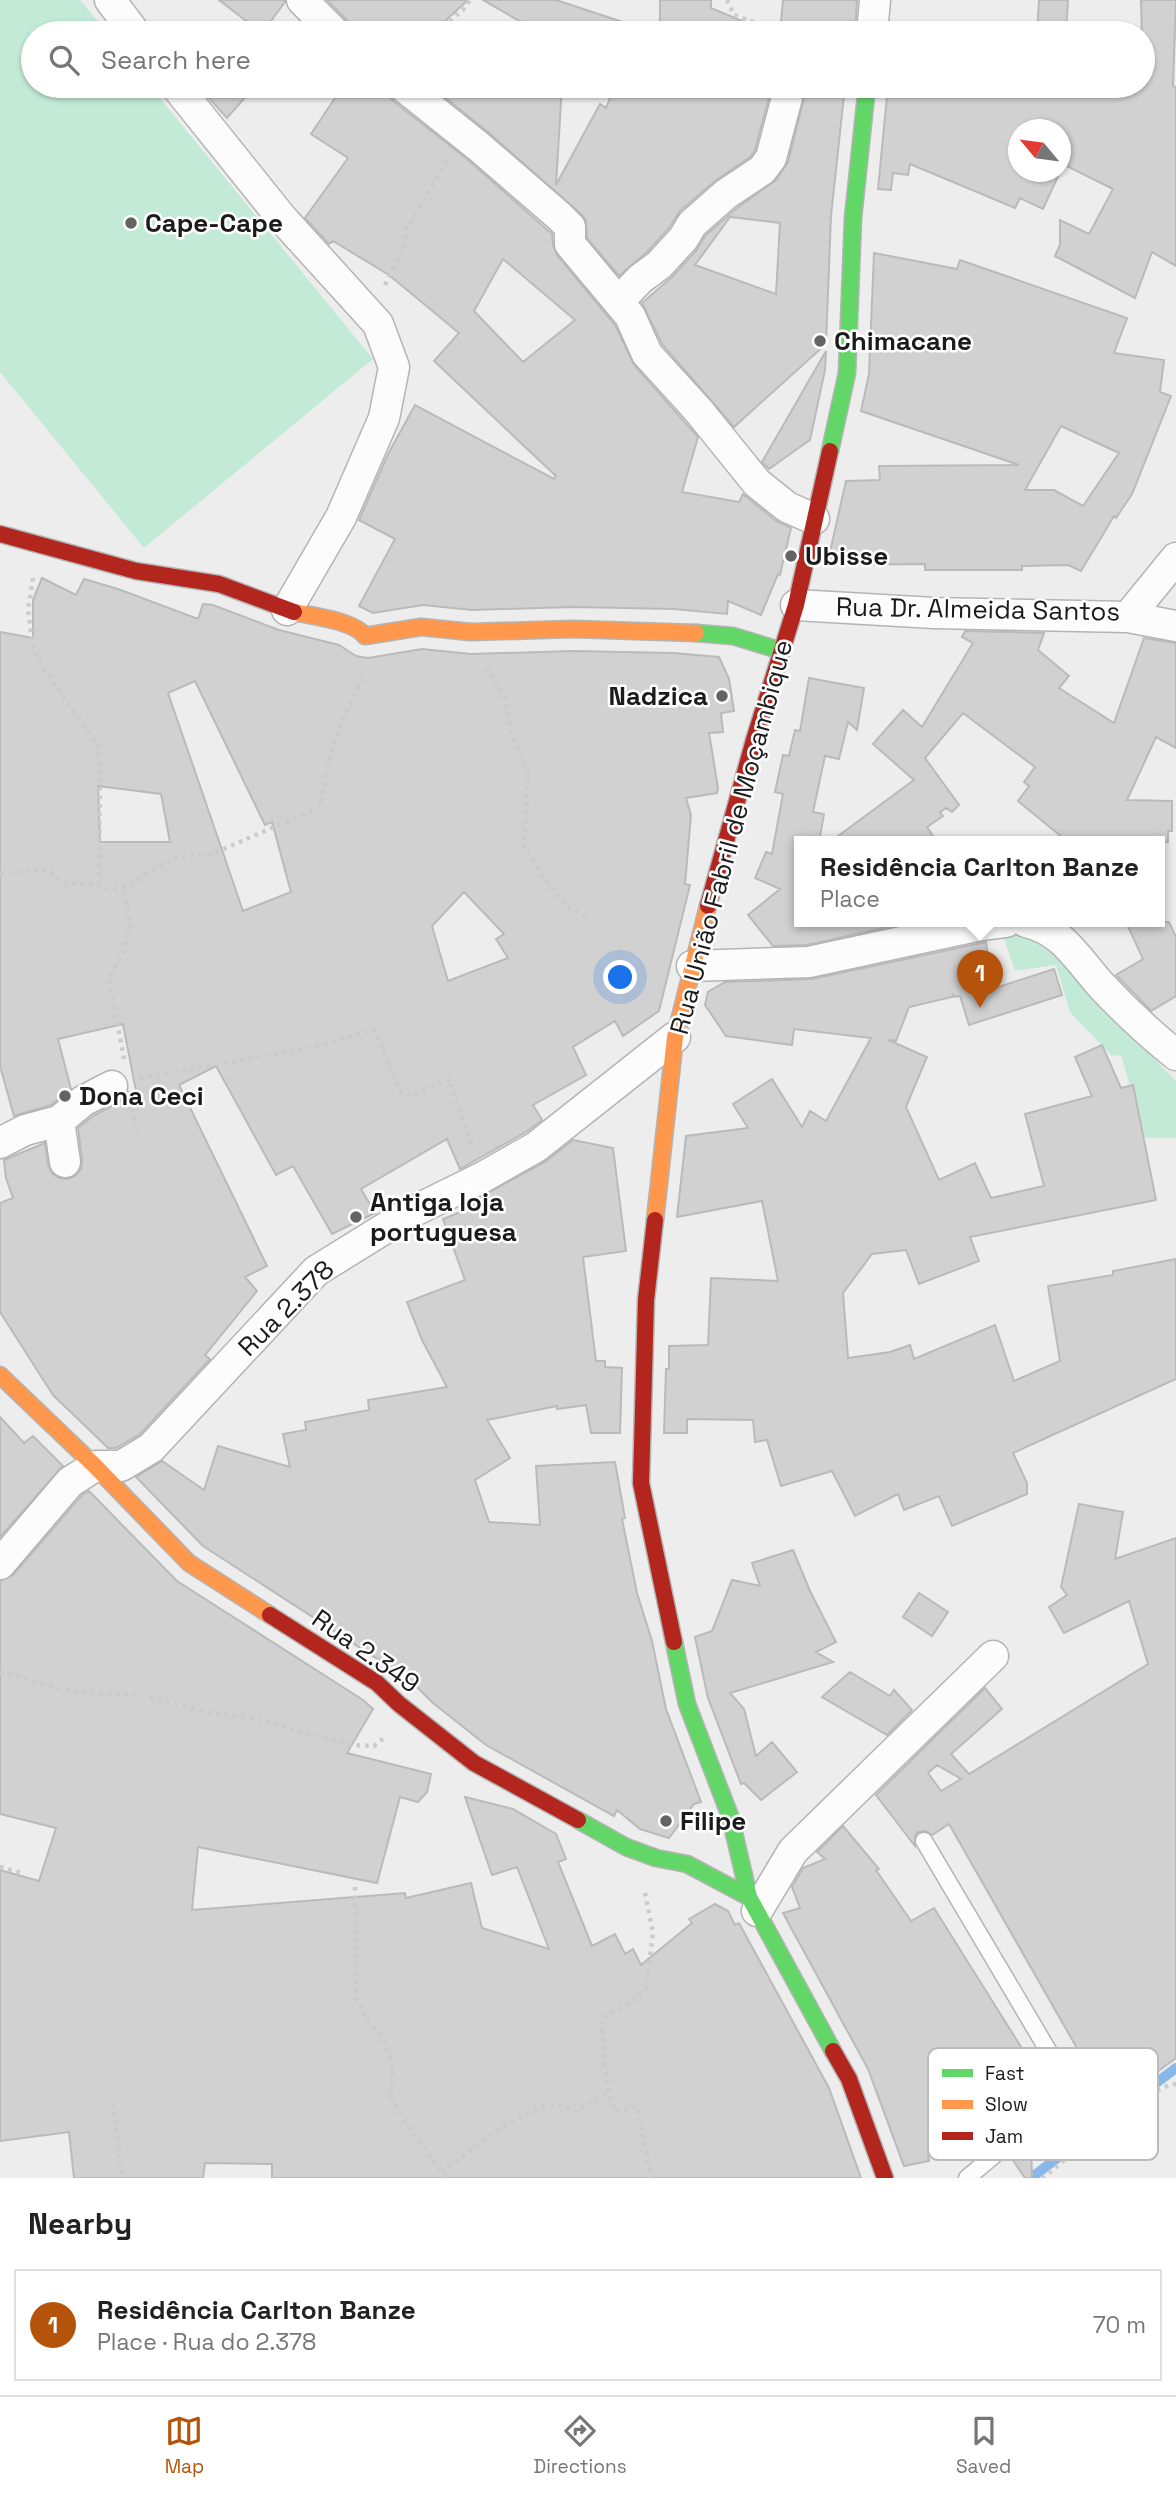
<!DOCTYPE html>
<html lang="en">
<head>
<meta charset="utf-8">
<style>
  body { margin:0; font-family:"Space Grotesk",sans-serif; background:#f2f2f2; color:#222 }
  .compass { position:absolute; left:1008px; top:119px; width:63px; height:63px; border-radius:50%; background:#fff; box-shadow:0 2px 5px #0004; rotate:299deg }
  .you { position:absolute; left:621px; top:978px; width:24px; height:24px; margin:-18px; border:5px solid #fff; border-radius:50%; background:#1a73e8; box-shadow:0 0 0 10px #1a73e833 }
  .badge { display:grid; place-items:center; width:46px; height:46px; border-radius:50%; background:#b45309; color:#fff; font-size:23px; font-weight:700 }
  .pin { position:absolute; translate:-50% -58px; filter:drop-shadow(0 2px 4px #0008) }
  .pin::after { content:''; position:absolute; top:37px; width:24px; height:21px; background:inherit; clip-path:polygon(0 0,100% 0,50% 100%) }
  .popup { position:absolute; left:794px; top:836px; width:371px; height:91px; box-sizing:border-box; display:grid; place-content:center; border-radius:0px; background:#fff; filter:drop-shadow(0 2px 5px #0005); font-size:23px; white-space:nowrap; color:#767676 }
  .popup b { font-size:26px; color:#222 }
  .popup::after { content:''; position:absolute; left:50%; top:100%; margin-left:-14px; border:14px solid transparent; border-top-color:#fff }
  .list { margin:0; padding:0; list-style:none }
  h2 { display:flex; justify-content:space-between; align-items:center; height:91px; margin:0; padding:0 28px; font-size:30px }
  h2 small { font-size:23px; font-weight:400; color:#767676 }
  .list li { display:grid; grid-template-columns:46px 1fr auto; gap:21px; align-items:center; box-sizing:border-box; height:112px; margin:0 14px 14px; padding:0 14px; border:2px solid #e0e0e0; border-radius:0px }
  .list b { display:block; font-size:26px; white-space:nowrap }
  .list p { margin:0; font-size:23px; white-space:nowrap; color:#767676 }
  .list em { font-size:23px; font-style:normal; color:#767676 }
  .icon { flex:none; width:38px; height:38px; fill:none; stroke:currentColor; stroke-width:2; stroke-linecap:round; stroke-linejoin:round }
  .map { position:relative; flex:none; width:1176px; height:2178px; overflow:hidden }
  .search { position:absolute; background:#fff; box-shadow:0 2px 5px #0004; left:21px; right:21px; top:21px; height:77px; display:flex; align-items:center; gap:18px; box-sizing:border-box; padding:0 24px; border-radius:38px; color:#767676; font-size:26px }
  .sheet { height:217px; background:#fff }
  nav { display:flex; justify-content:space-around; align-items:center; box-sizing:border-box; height:98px; border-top:2px solid #e0e0e0; background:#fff; font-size:19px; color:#767676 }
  nav a { display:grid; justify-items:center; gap:4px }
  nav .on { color:#b45309 }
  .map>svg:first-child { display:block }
  .green { fill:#c3ead7 }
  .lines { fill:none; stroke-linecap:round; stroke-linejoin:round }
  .stream { stroke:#88b8ea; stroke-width:10 }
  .building { fill:#d1d1d1; stroke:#bababa; stroke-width:2; fill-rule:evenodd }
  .lane-casing { stroke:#b4b4b4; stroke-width:19 }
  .street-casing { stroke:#b4b4b4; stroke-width:33 }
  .fast-casing { stroke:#b4b4b4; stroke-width:19 }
  .slow-casing { stroke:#b4b4b4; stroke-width:19 }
  .jam-casing { stroke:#b4b4b4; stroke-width:19 }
  .path { stroke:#cbcbcb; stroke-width:4.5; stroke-dasharray:3.5 5; stroke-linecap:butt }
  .lane { stroke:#fcfcfc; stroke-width:16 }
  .street { stroke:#fcfcfc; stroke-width:30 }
  .fast { stroke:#63d668; stroke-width:16 }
  .slow { stroke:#ff974d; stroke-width:16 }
  .jam { stroke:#b3261e; stroke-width:16 }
  .poi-dot { fill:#646465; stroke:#fff; stroke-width:2.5 }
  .labels { text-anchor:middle; stroke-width:5; stroke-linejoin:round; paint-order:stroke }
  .poi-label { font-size:26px; font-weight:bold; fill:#1b1b1c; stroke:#fff; text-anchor:start }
  .street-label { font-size:26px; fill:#1b1b1c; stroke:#fff }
  .key { fill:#fff; stroke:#bbb; stroke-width:2 }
  .key-label { font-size:19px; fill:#1b1b1c }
</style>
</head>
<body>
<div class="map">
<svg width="1176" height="2178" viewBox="0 0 1176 2178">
  <rect width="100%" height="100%" fill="#ededed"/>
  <path class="green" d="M0,0H80L108,33H33V86H150L373,359L144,548L0,372Z
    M1000,927H1039L1130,1034L1176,1081V1138H1145L1121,1055L1112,1056L1070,1012L1056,965L1015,971Z"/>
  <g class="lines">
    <path class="stream" d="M1031,2178L1176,2068"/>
  </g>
  <path class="building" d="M219,0H285V2L262,33Z
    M327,0H468L432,33H352L348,21Z
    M483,0H556L641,28L640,33H540Z
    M660,0H711V8L770,33H660Z
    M783,0H857L855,33H780Z
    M1039,0H1068L1066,33H1037Z
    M1141,0H1176L1173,86L1176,87V266L1152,252L1135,298L1055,256L1060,245V220L1089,234L1113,189L1063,164L1060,171V130H1018V172H1060L1043,209L1020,198L1015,208L910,164L908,175L893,173L891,190L878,189L888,86H1143Z
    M198,86H255L227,118Z
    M343,86H386L387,93L392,100L467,159L552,234L553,245L557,255L615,325L634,365L698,437L682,492L739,502L743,494L776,521L791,528L780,575L778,574L761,615L728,601L727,614L674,609L573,607L472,610L423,605L373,613L359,606L395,539L359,520L388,454L415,405L554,479L556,476L434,361L459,333L389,275L333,241L329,244L305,218L348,158L311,134ZM503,259L575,320L523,362L474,311Z
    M431,86H521L526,89L527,86H562L556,185L600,104L606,108L615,86H772L755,150L750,157L715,181L680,211L669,228L647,252L619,276L587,238L586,221L582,215L489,133Z
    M807,86H845L831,216L826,344L734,427L662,344L642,303L672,277L696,251L706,235L737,208L776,180L788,162ZM730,217L780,223L776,294L695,265Z
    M874,253L957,269L960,260L1127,318L1114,353L1164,360L1160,392L1171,396L1132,494L1116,518L1114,516L1081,571L1068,565L1022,566V570H925V564L827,565L846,481L880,480L879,466L1019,465L861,411L869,374ZM1061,426L1119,453L1083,506L1054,490H1025Z
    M826,351L825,370L810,440L769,469L762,462Z
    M42,578L76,595L84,579L118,589L198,619L203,604L213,605L279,630L339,645L356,656L368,658L422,649L471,654L573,651L673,653L719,657L729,679L734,711L721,713L723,732L709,733L718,788L717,793L686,798L691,815L685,884L690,885L659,1011L623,1036L615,1021L573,1047L586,1075L533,1105L542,1120L526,1132L460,1169L447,1139L361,1189L375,1213L332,1234L293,1166L276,1175L216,1066L179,1085L267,1266L245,1277L257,1291L205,1355L210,1359L140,1434L116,1448H108L53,1395L0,1312V1203L13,1198L6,1178L4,1160L45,1143L48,1165L52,1173L59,1178L68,1179L75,1176L81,1169L82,1160L78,1128L93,1116L121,1101L128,1092L136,1091L123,1024L58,1039L71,1089L51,1105L14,1116L0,1066V632L33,638V600ZM195,681L265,825L272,822L291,892L243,911L168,693ZM98,786L161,794L170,842H100ZM464,892L504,934L496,939L508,958L448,981L432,926Z
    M965,631L1044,633L1038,650L1069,676L1059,688L1114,723L1144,638L1176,643V748L1156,737L1127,800L1172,801V831H1168V842H1068L1018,801L1029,786L1024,782L1035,767L963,713L925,758L959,805L952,812L946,808L940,812L943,816L927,827L937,842H830L914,780L873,744L903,710L922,727L973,643L962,637Z
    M809,678L864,688L857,730L848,722L839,759L825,756L813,812L824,814L819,842H800V922H910L807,945L773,946L748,915L780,889L755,878L766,852L772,854L783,794L775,792L783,755L789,756L795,730L800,731Z
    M1126,922H1169L1176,937V996L1151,1011L1116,975L1143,959Z
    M986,942L992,989L1054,969L1062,995L969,1025L960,996L954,997L953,995L952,997L909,1007L896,1041L888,1040L927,1057L906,1107L939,1180L975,1163L991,1198L1044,1186L1025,1114L1092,1096L1075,1057L1102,1045L1121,1088L1133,1085L1156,1200L970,1237L979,1261L919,1284L906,1250L872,1254L843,1293L848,1358L890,1352L910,1345L914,1359L995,1325L1014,1381L1060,1361L1048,1286L1113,1275V1271L1176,1259V1379L1013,1453L1027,1483V1494L952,1526L939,1496L904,1510L898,1494L855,1516L832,1471L781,1486L767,1440L755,1442L753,1420L687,1419V1433H664L666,1369H669V1346L708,1345L711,1278L778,1281L762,1201L677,1217L686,1136L748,1128L733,1104L772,1079L802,1127L810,1111L826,1121L871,1038L794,1029L792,1045L726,1036L705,1005L708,992L725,982L812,979Z
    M573,1140L613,1148L626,1251L583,1257L596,1361H605V1367L622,1368L620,1433H591L586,1405L557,1409V1406L487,1420L510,1458L475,1480L489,1522L540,1525L536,1466L615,1462L625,1518L622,1519L637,1593L652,1641L666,1709L701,1802L694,1804L669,1838L640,1829L617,1810L614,1816L486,1745L433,1703L398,1668L396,1671L203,1546L136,1477L162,1461L204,1490L218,1446L290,1467L283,1434L306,1430L305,1422L369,1410L368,1400L447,1387L422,1340L407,1302L465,1280L443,1219L468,1209L467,1204L545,1162Z
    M0,1417L24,1443L33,1436L63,1466L0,1537Z
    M89,1491L177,1581L363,1700L373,1709L347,1753L431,1774L427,1792L418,1802L400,1797L377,1883L198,1847L192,1910L405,1893L406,1898L471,1883L482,1928L549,1949L517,1867L492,1875L465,1797L513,1809L556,1834L566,1859L558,1862L592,1946L615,1934L625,1954L633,1949L641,1965L692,1923L689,1919L715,1904L728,1911L735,1925L739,1923L829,2088L861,2178H272V2164L205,2163L203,2178H74L69,2132L0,2141V1870L39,1881L56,1828L0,1814V1581L13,1575L82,1495Z
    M1079,1504L1123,1512L1115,1559L1176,1538V2058L1127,2094L1125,2091L1119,2095L1100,2066L1090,2071L949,1824L932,1835L925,1831L918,1832L915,1836V1846L876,1795L985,1688L1002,1709L951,1754L969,1774L1148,1664L1129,1601L1064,1633L1049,1607L1067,1595L1061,1587ZM937,1765L961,1779L941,1791L928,1773Z
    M793,1550L810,1591L836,1642L816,1652L833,1662L730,1693L744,1709L756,1756L772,1742L797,1772L761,1800L744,1783L741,1784L708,1698L695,1637L712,1631L732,1580L760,1586L752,1563Z
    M919,1593L948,1612L932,1636L903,1617Z
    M850,1672L890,1696L894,1690L912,1710L887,1735L822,1697Z
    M843,1826L879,1869L876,1870L911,1921L934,1908L1028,2058L1030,2104L1010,2128L993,2143L928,2155L929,2161L904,2166L868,2069L783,1913L800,1908L792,1887L803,1868L825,1859L817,1852Z
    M1031,2136L1032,2178H1025L1010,2156Z"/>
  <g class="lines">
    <defs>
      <path id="lane" d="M924,1841L1049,2052L1051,2094L1018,2135L967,2178"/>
      <path id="street" d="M110,0L135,33
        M302,0L335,33
        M872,33L875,0
        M176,86L281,217L378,324L394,367L384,418L341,517L287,610
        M403,86L478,146L559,216L570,227V244L630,316L647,354L698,410L757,483L787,507L814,519
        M619,301L640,279L659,265L683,239L692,224L726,194L762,170L771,158L790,86
        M796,605L934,613L1128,617L1176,626
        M1128,617L1176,558
        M1026,922C1062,930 1077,958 1100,984C1123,1009 1150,1034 1176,1055
        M692,966L809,962L976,926L1006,922
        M59,1121L65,1162
        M0,1143L25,1130L59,1121L83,1101L112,1086
        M0,1564L70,1482L95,1466H121L151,1448L316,1271L408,1214L483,1177L536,1147L675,1037
        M757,1911L793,1851L993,1656"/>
      <path id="fast" d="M830,451L847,373L853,218L867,86
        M696,633L733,636L782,651
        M674,1642L687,1704L730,1816L749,1897L833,2051
        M578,1820L626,1847L656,1858L687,1864L749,1897"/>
      <path id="slow" d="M294,612C313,616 354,621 365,636L421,627L471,632L573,629L696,633
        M655,1220L675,1037L708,906
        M0,1375L95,1466L189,1563L270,1615"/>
      <path id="jam" d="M0,534L136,571L219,584L294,612
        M708,906L754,740L796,605L830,451
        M655,1220L646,1300L641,1483L674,1642
        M270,1615L377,1683L399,1704L474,1763L578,1820
        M833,2051L849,2079L885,2178"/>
    </defs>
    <use href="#lane" class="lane-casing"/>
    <use href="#street" class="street-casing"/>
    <use href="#fast" class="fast-casing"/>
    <use href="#slow" class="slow-casing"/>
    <use href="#jam" class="jam-casing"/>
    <path class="path" d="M727,0L734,15L782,33
      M437,33L467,6L469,0
      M385,285L405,245L406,230L447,160
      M33,578L28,610L33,647L41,665L98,746L100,767L99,885
      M487,667L505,698L512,735L528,771L524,847L546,881L566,906L588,917
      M0,873L41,870L51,872L57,879L65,883L99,885L110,890L122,888
      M124,1059L109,980L123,953L131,923L122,888L179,856L210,855L320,807C325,784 328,760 336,738C344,715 356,695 362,672
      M140,1078L304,1049L375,1030L400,1092L412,1096L449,1079L473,1149
      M132,1109L139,1143
      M0,1672L73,1692L140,1695L206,1712L256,1719L351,1745L374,1746L384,1738
      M0,1867L22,1873
      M355,1887L356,1998L367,2020L384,2040L393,2069L390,2096L408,2126L446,2178
      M645,1893L653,1933L646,1987L629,2004L602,2017C603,2050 604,2080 615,2112L637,2106L651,2178
      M113,2103L122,2178
      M442,2172C465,2155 532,2099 560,2105C565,2106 571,2110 575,2112L608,2092
      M1042,2178C1072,2156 1143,2088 1176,2084"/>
    <use href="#lane" class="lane"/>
    <use href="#street" class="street"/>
    <use href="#fast" class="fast"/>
    <use href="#slow" class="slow"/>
    <use href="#jam" class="jam"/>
  </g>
  <g class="poi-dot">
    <circle cx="131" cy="223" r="7"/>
    <circle cx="820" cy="341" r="7"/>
    <circle cx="791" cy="556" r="7"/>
    <circle cx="722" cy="696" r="7"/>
    <circle cx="65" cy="1096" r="7"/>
    <circle cx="356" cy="1217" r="7"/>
    <circle cx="666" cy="1821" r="7"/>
  </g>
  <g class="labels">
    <g class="poi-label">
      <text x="145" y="232">Cape-Cape</text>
      <text x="834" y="350">Chimacane</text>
      <text x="805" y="565">Ubisse</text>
      <text x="708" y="705" text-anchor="end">Nadzica</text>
      <text x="79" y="1105">Dona Ceci</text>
      <text x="370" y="1211">Antiga loja<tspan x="370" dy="30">portuguesa</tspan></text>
      <text x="680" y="1830">Filipe</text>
    </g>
    <g class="street-label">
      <text transform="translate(978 609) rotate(1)" y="9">Rua Dr. Almeida Santos</text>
      <text transform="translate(731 837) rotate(-75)" y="9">Rua União Fabril de Moçambique</text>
      <text transform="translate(286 1308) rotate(-45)" y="9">Rua 2.378</text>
      <text transform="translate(366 1651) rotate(35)" y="9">Rua 2.349</text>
    </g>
  </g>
  <rect x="928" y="2048" width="230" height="112" rx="10" class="key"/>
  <rect x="942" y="2069" width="31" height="8" fill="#63d668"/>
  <rect x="942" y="2100" width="31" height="9" fill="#ff974d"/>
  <rect x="942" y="2132" width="31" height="8" fill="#b3261e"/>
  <g class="key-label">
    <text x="985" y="2080">Fast</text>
    <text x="985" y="2111">Slow</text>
    <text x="985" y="2143">Jam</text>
  </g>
</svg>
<svg class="compass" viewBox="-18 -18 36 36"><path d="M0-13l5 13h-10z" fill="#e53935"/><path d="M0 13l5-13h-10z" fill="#767676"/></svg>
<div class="you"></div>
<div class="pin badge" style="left:980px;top:1008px">1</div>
<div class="popup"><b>Residência Carlton Banze</b>Place</div>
<div class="search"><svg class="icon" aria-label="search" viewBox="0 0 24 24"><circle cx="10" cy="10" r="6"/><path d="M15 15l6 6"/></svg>Search here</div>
</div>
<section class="sheet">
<h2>Nearby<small></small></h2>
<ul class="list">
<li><span class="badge">1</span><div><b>Residência Carlton Banze</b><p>Place · Rua do 2.378</p></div><em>70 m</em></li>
</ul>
</section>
<nav>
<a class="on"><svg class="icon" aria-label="map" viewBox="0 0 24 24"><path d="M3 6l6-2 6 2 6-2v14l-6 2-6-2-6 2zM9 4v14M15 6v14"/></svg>Map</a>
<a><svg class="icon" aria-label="directions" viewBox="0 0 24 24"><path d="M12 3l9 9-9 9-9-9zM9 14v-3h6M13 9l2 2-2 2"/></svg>Directions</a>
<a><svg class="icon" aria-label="saved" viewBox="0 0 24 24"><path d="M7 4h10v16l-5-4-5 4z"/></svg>Saved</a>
</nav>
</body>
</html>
